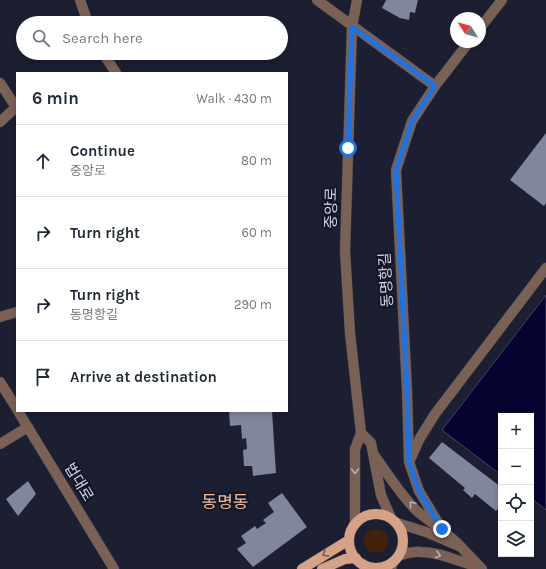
<!DOCTYPE html>
<html lang="en">
<head>
<meta charset="utf-8">
<style>
  body { margin:0; font-family:Karla,"Noto Sans KR",sans-serif; background:#f2f2f3; color:#1f2937 }
  .controls { position:absolute; right:12px; bottom:12px; display:grid; overflow:hidden; border-radius:0px; box-shadow:0 2px 6px #0003 }
  .controls button { width:36px; height:36px; display:grid; place-items:center; padding:0; border:0; border-bottom:1px solid #e0e1e3; background:#fff; color:#1f2937; font:20px sans-serif }
  .compass { position:absolute; left:450px; top:12px; width:36px; height:36px; border-radius:50%; background:#fff; box-shadow:0 2px 6px #0003; rotate:307deg }
  .stop { position:absolute; width:12px; height:12px; margin:-9px; border:3px solid #1a73e8; border-radius:50%; background:#fff }
  .stop.end { background:#1a73e8; border-color:#fff; box-shadow:0 1px 4px #0008 }
  .list { margin:0; padding:0; list-style:none }
  h2 { display:flex; justify-content:space-between; align-items:center; height:52px; margin:0; padding:0 16px; font-size:17px }
  h2 small { font-size:13px; font-weight:400; color:#747a83 }
  .list li { display:grid; grid-template-columns:26px 1fr auto; gap:12px; align-items:center; box-sizing:border-box; height:72px; padding:0 16px; border-top:1px solid #e0e1e3 }
  .list b { display:block; font-size:15px; white-space:nowrap }
  .list p { margin:0; font-size:13px; white-space:nowrap; color:#747a83 }
  .list em { font-size:13px; font-style:normal; color:#747a83 }
  .icon { flex:none; width:22px; height:22px; fill:none; stroke:currentColor; stroke-width:2; stroke-linecap:round; stroke-linejoin:round }
  .map { position:relative; flex:none; width:546px; height:569px; overflow:hidden }
  .search { position:absolute; background:#fff; box-shadow:0 2px 6px #0003; left:16px; top:16px; width:272px; height:44px; display:flex; align-items:center; gap:10px; box-sizing:border-box; padding:0 14px; border-radius:22px; color:#747a83; font-size:15px }
  .panel { position:absolute; background:#fff; box-shadow:0 2px 6px #0003; left:16px; top:72px; width:272px; height:340px; border-radius:0px }
  .map>svg:first-child { display:block }
  .green { fill:#42210d }
  .water { fill:#060330; stroke:#434265 }
  .building { fill:#80869d }
  .lines { fill:none; stroke-linecap:round; stroke-linejoin:round }
  .minor-casing { stroke:#383c4d; stroke-width:11 }
  .major-casing { stroke:#383c4d; stroke-width:11 }
  .minor { stroke:#7a6154; stroke-width:10 }
  .major { stroke:#d6a286; stroke-width:10 }
  .oneway { stroke:#b7b2b7 }
  .oneway2 { stroke:#745c56 }
  .route { stroke:#1a73e8; stroke-width:5 }
  .labels { text-anchor:middle; stroke-width:4; stroke-linejoin:round; paint-order:stroke }
  .street-label { font-size:15px; fill:#d1d4e1; stroke:#121627 }
  .quarter-label { font-size:17px; fill:#f7bd9d; stroke:#121627 }
</style>
</head>
<body>
<div class="map">
<svg width="546" height="569" viewBox="0 0 546 569">
  <rect width="100%" height="100%" fill="#1b1f31"/>
  <path class="green" d="M364 541a12 12 0 1 1 24 0a12 12 0 1 1-24 0Z"/>
  <path class="water" d="M546,295V510L531,498V416H501V475L442,430Z"/>
  <path class="building" d="M386,0H418L415,13L410,12L409,20L400,18L382,8Z
    M546,133V203L544,206L510,180Z
    M229,411H272L276,473L253,476L252,466H244L243,450L247,449L246,438L242,439L241,425L230,426Z
    M442,442L501,487V505L496,511L475,494L472,498L463,490L465,488L429,458Z
    M28,481L36,494L18,516L6,499Z
    M282,493L307,527L253,567L237,549L246,543L241,536L255,526L257,529L266,523L263,520L274,512L268,503Z"/>
  <g class="lines">
    <defs>
      <path id="minor" d="M80,0L88,23
        M317,0L435,86
        M480,28L502,0
        M103,53L116,73
        M0,83L16,107L0,122
        M0,317L17,312
        M0,382L17,409
        M18,411L114,569
        M361,433L371,443L381,495L391,518
        M0,444L28,427
        M374,455C388,474 401,496 418,512C433,524 448,533 461,547
        M410,460L420,438L435,414L546,268
        M397,523L426,532L461,547L482,569
        M355,524V449L361,433L350,333L345,251L352,27L357,0
        M442,529L419,491L409,462L407,390L396,170L412,121L435,86L469,42
        M399,555C406,554 414,551 421,552C441,552 458,562 477,566
        M363,564L364,569
        M391,569L393,562"/>
      <path id="major" d="M349 541a27 27 0 1 1 54 0a27 27 0 1 1-54 0Z
        M302,569L349,540
        M322,569L345,559L356,558"/>
    </defs>
    <use href="#minor" class="minor-casing"/>
    <use href="#major" class="major-casing"/>
    <use href="#minor" class="minor"/>
    <use href="#major" class="major"/>
  </g>
  <defs><path id="oneway-chevron" d="M-2-3.5L2.5 0L-2 3.5" fill="none" stroke-width="1.6" stroke-linecap="round" stroke-linejoin="round"/></defs>
  <g class="oneway">
    <use href="#oneway-chevron" transform="translate(355 471) rotate(89)"/>
    <use href="#oneway-chevron" transform="translate(412 504) rotate(-131)"/>
    <use href="#oneway-chevron" transform="translate(438 555) rotate(15)"/>
  </g>
  <use class="oneway2" href="#oneway-chevron" transform="translate(325 554) rotate(150)"/>
  <g class="lines">
    <path class="route" d="M348,148L352,27L435,86L412,121L396,170L407,390L409,462L419,491L442,529"/>
  </g>
  <g class="labels">
    <g class="street-label">
      <text transform="translate(331 208) rotate(-89)" y="5">중앙로</text>
      <text transform="translate(386 280) rotate(-93)" y="5">동명항길</text>
      <text transform="translate(79 482) rotate(59)" y="5">법대로</text>
    </g>
    <g class="quarter-label">
      <text x="225" y="508">동명동</text>
    </g>
  </g>
</svg>
<div class="controls">
<button>+</button>
<button>−</button>
<button><svg class="icon" aria-label="locate" viewBox="0 0 24 24"><circle cx="12" cy="12" r="6"/><path d="M12 2v4M12 18v4M2 12h4M18 12h4"/></svg></button>
<button><svg class="icon" aria-label="layers" viewBox="0 0 24 24"><path d="M12 4l9 5-9 5-9-5zM3 14l9 5 9-5"/></svg></button>
</div>
<svg class="compass" viewBox="-18 -18 36 36"><path d="M0-13l5 13h-10z" fill="#e53935"/><path d="M0 13l5-13h-10z" fill="#747a83"/></svg>
<div class="stop" style="left:348px;top:148px"></div>
<div class="stop end" style="left:442px;top:529px"></div>
<div class="search"><svg class="icon" aria-label="search" viewBox="0 0 24 24"><circle cx="10" cy="10" r="6"/><path d="M15 15l6 6"/></svg>Search here</div>
<section class="panel">
<h2>6 min<small>Walk · 430 m</small></h2>
<ul class="list">
<li><svg class="icon" aria-label="ahead" viewBox="0 0 24 24"><path d="M12 20V5M6 11l6-6 6 6"/></svg><div><b>Continue</b><p>중앙로</p></div><em>80 m</em></li>
<li><svg class="icon" aria-label="right" viewBox="0 0 24 24"><path d="M7 20v-9h11M14 6l5 5-5 5"/></svg><div><b>Turn right</b></div><em>60 m</em></li>
<li><svg class="icon" aria-label="right" viewBox="0 0 24 24"><path d="M7 20v-9h11M14 6l5 5-5 5"/></svg><div><b>Turn right</b><p>동명항길</p></div><em>290 m</em></li>
<li><svg class="icon" aria-label="arrive" viewBox="0 0 24 24"><path d="M6 21V4h12l-3 4 3 4H6"/></svg><div><b>Arrive at destination</b></div></li>
</ul>
</section>
</div>
</body>
</html>
